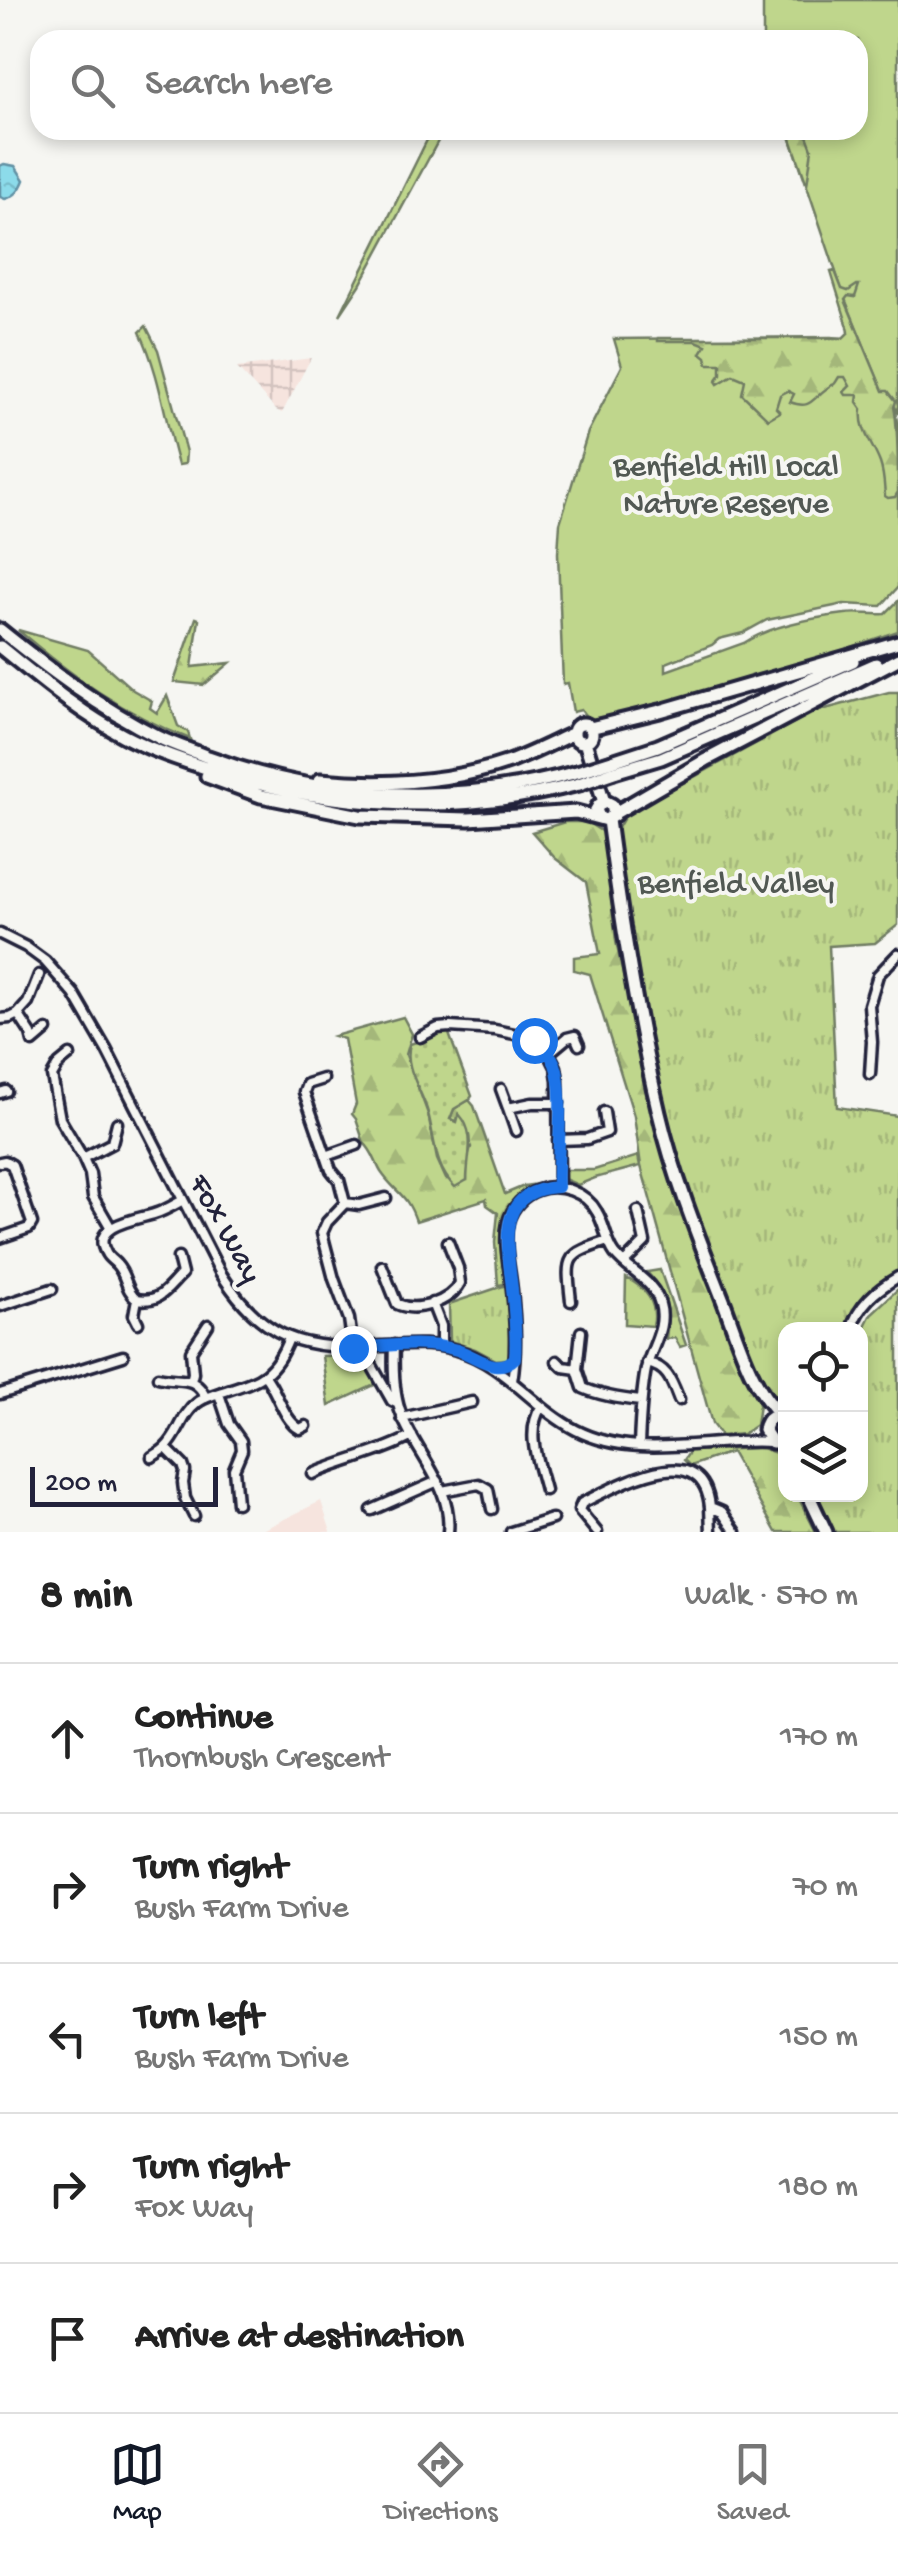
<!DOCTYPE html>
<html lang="en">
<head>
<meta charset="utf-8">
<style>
  body { margin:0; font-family:"Gochi Hand",sans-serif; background:#f2f2f2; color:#222 }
  .controls { position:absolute; right:30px; bottom:30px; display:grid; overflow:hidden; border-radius:20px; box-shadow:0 5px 15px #0003 }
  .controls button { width:90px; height:90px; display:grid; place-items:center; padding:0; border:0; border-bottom:2px solid #e0e0e0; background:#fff; color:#222; font:50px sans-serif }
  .scale { position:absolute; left:30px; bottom:25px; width:188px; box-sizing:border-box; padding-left:10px; border:5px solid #22223b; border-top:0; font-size:28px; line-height:35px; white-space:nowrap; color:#22223b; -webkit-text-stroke:8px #f6f6f2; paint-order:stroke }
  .stop { position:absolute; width:30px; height:30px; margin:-22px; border:8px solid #1a73e8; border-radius:50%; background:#fff }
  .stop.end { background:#1a73e8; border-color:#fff; box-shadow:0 2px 10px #0008 }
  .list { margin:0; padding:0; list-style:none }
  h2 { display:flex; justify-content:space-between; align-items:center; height:130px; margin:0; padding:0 40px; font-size:42px }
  h2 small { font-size:32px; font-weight:400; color:#767676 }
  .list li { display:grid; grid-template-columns:65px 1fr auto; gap:30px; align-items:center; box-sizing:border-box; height:150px; padding:0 40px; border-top:2px solid #e0e0e0 }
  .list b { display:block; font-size:38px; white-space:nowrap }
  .list p { margin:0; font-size:32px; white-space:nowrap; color:#767676 }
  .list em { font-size:32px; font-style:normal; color:#767676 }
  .icon { flex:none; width:55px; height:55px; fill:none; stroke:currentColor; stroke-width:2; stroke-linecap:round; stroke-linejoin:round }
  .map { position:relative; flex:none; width:898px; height:1532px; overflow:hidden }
  .search { position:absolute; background:#fff; box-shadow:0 5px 15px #0003; left:30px; right:30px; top:30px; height:110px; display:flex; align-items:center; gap:25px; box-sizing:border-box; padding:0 35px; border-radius:30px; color:#767676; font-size:38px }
  .sheet { height:880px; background:#fff }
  nav { display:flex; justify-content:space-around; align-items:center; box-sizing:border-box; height:140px; border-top:2px solid #e0e0e0; background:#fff; font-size:28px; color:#767676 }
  nav a { display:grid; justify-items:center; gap:5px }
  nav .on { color:#111827 }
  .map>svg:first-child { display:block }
  .built { fill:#f6e4de }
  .industrial { fill:url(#industrial-grid) }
  .grass { fill:#bfd68c; stroke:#707c64; stroke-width:2.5 }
  .forest { fill:url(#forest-firs); stroke:#707c64; stroke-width:2.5 }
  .park { fill:url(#park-tufts); stroke:#707c64; stroke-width:2.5 }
  .garden { fill:url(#garden-dots); stroke:#707c64; stroke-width:2.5 }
  .water { fill:url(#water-ripples); stroke:#6291a4; stroke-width:2.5 }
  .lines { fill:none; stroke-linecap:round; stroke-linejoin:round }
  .minor-casing { stroke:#22223b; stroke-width:15 }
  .highway-casing { stroke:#22223b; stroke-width:19 }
  .minor { stroke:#f6f6f2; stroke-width:8 }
  .highway { stroke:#f6f6f2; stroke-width:11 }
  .highway-bridge-casing { stroke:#22223b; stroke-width:19; stroke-linecap:butt }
  .highway-bridge { stroke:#f6f6f2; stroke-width:11 }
  .route { stroke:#1a73e8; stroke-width:12 }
  .labels { text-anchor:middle; stroke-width:8; stroke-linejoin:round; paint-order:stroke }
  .park-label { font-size:32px; fill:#515853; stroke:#f6f6f2 }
  .street-label { font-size:32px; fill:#22223b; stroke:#f6f6f2 }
</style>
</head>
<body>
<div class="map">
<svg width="898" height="1532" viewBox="0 0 898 1532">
  <defs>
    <pattern id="industrial-grid" width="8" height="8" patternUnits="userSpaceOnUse" patternTransform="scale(2.5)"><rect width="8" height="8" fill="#f6e4de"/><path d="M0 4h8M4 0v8" fill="none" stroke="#d3c3bf"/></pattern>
    <pattern id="forest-firs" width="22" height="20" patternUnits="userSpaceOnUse" patternTransform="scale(2.5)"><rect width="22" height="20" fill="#bfd68c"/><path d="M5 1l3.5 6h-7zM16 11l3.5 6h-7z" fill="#a4b77a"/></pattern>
    <pattern id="park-tufts" width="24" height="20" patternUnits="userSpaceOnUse" patternTransform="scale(2.5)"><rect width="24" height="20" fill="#bfd68c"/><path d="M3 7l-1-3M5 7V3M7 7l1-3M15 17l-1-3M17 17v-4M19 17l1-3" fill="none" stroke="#a4b77a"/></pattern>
    <pattern id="garden-dots" width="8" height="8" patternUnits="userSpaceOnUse" patternTransform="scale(2.5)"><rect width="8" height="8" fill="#bfd68c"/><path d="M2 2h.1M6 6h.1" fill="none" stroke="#a4b77a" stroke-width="1.8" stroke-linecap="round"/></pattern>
    <pattern id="water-ripples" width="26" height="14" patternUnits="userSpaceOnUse" patternTransform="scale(2.5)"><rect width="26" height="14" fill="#8cdbea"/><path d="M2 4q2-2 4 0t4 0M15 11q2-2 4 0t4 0" fill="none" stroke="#78bcca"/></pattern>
  </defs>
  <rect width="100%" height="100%" fill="#f6f6f2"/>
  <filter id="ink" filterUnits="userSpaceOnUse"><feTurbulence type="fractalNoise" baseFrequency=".01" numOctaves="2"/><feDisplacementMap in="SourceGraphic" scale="20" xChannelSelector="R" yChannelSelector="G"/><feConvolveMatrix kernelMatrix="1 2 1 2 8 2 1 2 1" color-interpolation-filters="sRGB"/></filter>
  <g filter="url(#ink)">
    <path class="built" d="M321,1501L331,1532H258Z"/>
    <path class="industrial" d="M311,358L282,413L276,410L237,368Z"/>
    <path class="grass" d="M763,0H898V414L888,391L898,423V587L881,606L844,604L767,620L743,633L719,639L712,645L666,663V671L744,643C771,625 812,618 845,614C858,612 872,615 885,614L898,601V631C820,657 744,688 663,706C638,712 613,719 588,719L581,710L573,712L568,683L563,684L558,553L560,523L588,432L622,366L614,339L831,337L858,339L881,387L845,299L788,130H858V40H763Z
      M432,130H444L360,285L340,315Z
      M146,326L158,350L186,452L185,464L178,465C165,421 160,374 140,332Z
      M18,630L88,650L133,690L152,701L150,708L157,713L167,696L178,726L188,732L190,739C122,713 72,676 18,630Z
      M638,1156L640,1166L595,1178L578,1185L564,1179V1170H594Z
      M626,1278C646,1287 658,1304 653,1326L625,1324Z
      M363,1355L379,1383L329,1406L322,1356Z"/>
    <path class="forest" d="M788,130H805L812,149L807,185Z
      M835,271L842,289L848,291L857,285H859L855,297L848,296L845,300L883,391H888L896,401L894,407C898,423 898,472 898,492L895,497L888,498L885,496C884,484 884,474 880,463C873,444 859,430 862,409L857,402L858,395H846L844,392L850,386L845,377H839C831,390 838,380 826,389C812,399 811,410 790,402L794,394L788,391L780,395L776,408L780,412L768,419L742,394L745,380L733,375L718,384L716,381L721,374V364H708L706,357L701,353L706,345L696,341H658V338H843L849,332L848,327L831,272Z
      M196,618L199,619L192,667L230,663L204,685L174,682Z
      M565,822H587L604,833L616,941L653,1119L686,1222L754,1384L759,1405L756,1425L743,1434L721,1436L712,1424L641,1166L634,1116L590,974L574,970V957L600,954L586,882L555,858L532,832Z
      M403,1017L412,1034L406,1055L428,1114L437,1159L446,1179L467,1180V1160L471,1147L458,1116L457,1122L450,1119L454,1109L469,1100L474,1106L505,1194L524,1186L545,1183C489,1204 501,1235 505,1284L498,1285L495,1242L498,1213L487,1205L486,1199L416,1221C406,1192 396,1194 381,1172C375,1162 373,1151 364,1143L356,1119L352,1114L356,1104L344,1039L334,1036Z
      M660,1270L686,1345L680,1347L675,1338L666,1339C670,1310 668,1294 647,1272Z
      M762,1448L776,1453L785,1471L786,1494L797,1495L816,1532H776L731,1452L690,1466L684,1460L690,1451Z"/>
    <path class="park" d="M889,692H898V925L875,943L829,946L837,1107L898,1116V1274C872,1287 859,1303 847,1329L786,1330L785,1407L774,1399L756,1366L696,1221L664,1109L631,937L616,831L626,814L814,712Z
      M506,1285L511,1350L508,1359L496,1360L475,1349L450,1341L449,1304Z
      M898,1289V1532H832L814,1495L860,1494L861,1334L871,1314Z"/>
    <path class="garden" d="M448,1031L472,1096L469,1100L454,1109L450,1119L457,1122L459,1114C477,1134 467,1157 467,1180L455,1187C434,1167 435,1139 428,1113C422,1090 403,1067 410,1044Z"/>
    <path class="water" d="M4,164L15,166L24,180C20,190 16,196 5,199L0,197V166Z"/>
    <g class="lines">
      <defs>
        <path id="minor" d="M0,934L26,947L45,961L74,994L106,1049L220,1272C262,1340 304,1351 381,1346C406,1345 432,1342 456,1350C504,1363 533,1408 576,1430C636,1461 708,1438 771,1442
          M18,1014L28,1003L39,975
          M0,1019L10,1018L18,1014L31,1034L33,1042L47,1030
          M420,1037L438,1028L450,1027L495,1030L529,1037L549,1053L556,1067L558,1080L559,1187
          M549,1053L567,1038L575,1036L579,1045
          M70,1055L59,1064L52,1076L60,1119L83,1158L90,1174L93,1197L111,1228
          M870,1074L872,1042L869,1005L878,975L898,954
          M323,1079L307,1084L304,1092L331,1170L339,1180L345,1203
          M501,1089L508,1108
          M0,1093L6,1091
          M516,1131L508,1108L532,1103H559
          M558,1140L587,1139L607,1132L604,1112
          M326,1156L357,1145
          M83,1158L112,1143L117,1123
          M0,1162L5,1161L12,1165L32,1223L29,1228L0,1238
          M178,1258L182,1274C167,1288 161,1303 137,1299C125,1290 127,1276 117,1265C114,1261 108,1258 106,1253C89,1225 138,1219 154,1214C164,1211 174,1205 183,1200
          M624,1263L645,1242L638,1211
          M382,1266L397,1304C417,1313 450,1302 460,1283L458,1268L448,1242
          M137,1299L134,1315L138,1323
          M571,1301C566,1256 565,1255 608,1241
          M432,1303L441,1326V1346
          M0,1306L52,1289
          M851,1330C858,1305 876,1290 898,1277
          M581,1332L577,1369L583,1388C601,1396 621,1399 641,1401
          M394,1345C393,1368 393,1395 402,1416C417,1455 453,1487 448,1532
          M353,1348L349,1319L334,1279L322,1233L327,1222L345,1203L359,1205L386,1198
          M367,1357L392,1401L396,1403
          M557,1361L563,1367L577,1369
          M647,1363C668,1367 672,1382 679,1400
          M265,1376C278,1392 283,1420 300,1429L306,1426
          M158,1377C180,1383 194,1373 206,1398
          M191,1381L193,1373L191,1351L208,1325
          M512,1381C517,1351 515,1321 512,1290C510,1269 503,1243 508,1222C512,1207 524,1195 538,1190C559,1182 586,1192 597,1212C605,1225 606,1242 615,1254C629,1272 654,1280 660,1304C667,1328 651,1347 646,1369C641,1395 640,1419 639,1445
          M0,1394L123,1356
          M219,1394L229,1424L241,1441L242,1450L234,1469L237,1503
          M541,1407C525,1433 538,1462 545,1490
          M402,1418L472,1402
          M166,1448L183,1465L185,1471L183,1483L185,1498L194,1516
          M152,1457C156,1454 161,1452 165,1448C179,1436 181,1415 197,1403C203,1398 211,1396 219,1393C257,1380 273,1379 289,1338
          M313,1474C345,1460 382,1453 412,1436
          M442,1491L479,1484L488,1489L492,1509
          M710,1507L711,1532
          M372,1510L438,1481
          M511,1532L552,1519
          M597,1532L579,1510L582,1503C617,1486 703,1435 710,1507L722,1512L736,1532"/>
        <path id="highway" d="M0,630C51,671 99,707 158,737C174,745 191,750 208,757C326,801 456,806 577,772
          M0,647C40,679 78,712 124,736C151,750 180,760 209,769C331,809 454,816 579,784
          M574 733a9 9 0 1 1 18 0a9 9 0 1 1-18 0Z
          M590,728L660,711L898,642
          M585,742L604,802
          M612,761L658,746L853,661
          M614,772L661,758L876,664
          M207,776L261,796L360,816L469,819L576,812L606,820L614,815L612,805L606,802L599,805L596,810L599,817
          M320,780C384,786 448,783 509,762C531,754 552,743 574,733
          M615,813L706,760L898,659
          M608,820C621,918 636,1016 659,1113C674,1177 699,1239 723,1300C738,1339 750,1385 780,1415
          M786,1417C774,1413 766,1418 764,1430L772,1442H786
          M808,1494L826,1532"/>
      </defs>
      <use href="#minor" class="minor-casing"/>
      <use href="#highway" class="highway-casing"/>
      <use href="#minor" class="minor"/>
      <use href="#highway" class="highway"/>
      <defs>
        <path id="highway-bridge" d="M577,772L612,761
          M579,784L614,772"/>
      </defs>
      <use href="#highway-bridge" class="highway-bridge-casing"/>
      <use href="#highway-bridge" class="highway-bridge"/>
    </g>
  </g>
  <g class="lines" filter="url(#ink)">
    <path class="route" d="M353,1348C387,1346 424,1340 457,1350C477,1356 497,1376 515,1358C517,1335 514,1310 512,1288C507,1243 495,1190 558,1187C556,1153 566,1093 555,1064C551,1053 542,1047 534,1040"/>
  </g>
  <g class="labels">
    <g class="park-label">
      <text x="726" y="475">Benfield Hill Local<tspan x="726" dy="37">Nature Reserve</tspan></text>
      <text x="736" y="892">Benfield Valley</text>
    </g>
    <g class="street-label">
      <text transform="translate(228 1227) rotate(61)" y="11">Fox Way</text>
    </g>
  </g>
</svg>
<div class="controls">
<button><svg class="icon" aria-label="locate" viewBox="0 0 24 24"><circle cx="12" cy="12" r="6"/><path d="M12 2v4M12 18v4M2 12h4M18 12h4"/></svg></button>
<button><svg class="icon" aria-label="layers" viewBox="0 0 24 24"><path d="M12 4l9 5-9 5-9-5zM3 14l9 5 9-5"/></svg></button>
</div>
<div class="scale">200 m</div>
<div class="stop" style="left:534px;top:1040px"></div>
<div class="stop end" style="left:353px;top:1348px"></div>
<div class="search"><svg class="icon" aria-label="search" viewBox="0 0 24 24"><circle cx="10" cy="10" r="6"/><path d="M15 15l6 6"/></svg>Search here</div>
</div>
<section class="sheet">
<h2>8 min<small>Walk · 570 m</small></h2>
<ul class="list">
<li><svg class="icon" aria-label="ahead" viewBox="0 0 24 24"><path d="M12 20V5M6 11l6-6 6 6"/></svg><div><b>Continue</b><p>Thornbush Crescent</p></div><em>170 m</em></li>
<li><svg class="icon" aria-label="right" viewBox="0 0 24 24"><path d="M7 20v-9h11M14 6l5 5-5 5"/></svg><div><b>Turn right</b><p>Bush Farm Drive</p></div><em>70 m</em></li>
<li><svg class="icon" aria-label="left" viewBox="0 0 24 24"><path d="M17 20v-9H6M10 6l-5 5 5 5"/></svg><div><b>Turn left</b><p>Bush Farm Drive</p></div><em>150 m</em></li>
<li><svg class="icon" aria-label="right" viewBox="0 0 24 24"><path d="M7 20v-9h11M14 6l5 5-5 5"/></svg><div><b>Turn right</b><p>Fox Way</p></div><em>180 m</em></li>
<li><svg class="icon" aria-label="arrive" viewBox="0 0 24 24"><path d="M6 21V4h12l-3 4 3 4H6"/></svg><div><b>Arrive at destination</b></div></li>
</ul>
</section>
<nav>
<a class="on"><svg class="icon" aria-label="map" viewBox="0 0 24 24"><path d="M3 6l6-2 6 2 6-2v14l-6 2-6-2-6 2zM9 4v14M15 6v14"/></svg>Map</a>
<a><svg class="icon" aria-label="directions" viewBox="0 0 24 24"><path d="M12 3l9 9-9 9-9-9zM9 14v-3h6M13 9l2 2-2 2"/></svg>Directions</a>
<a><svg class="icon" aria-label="saved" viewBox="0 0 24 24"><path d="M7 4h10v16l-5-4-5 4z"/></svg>Saved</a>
</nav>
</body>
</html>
